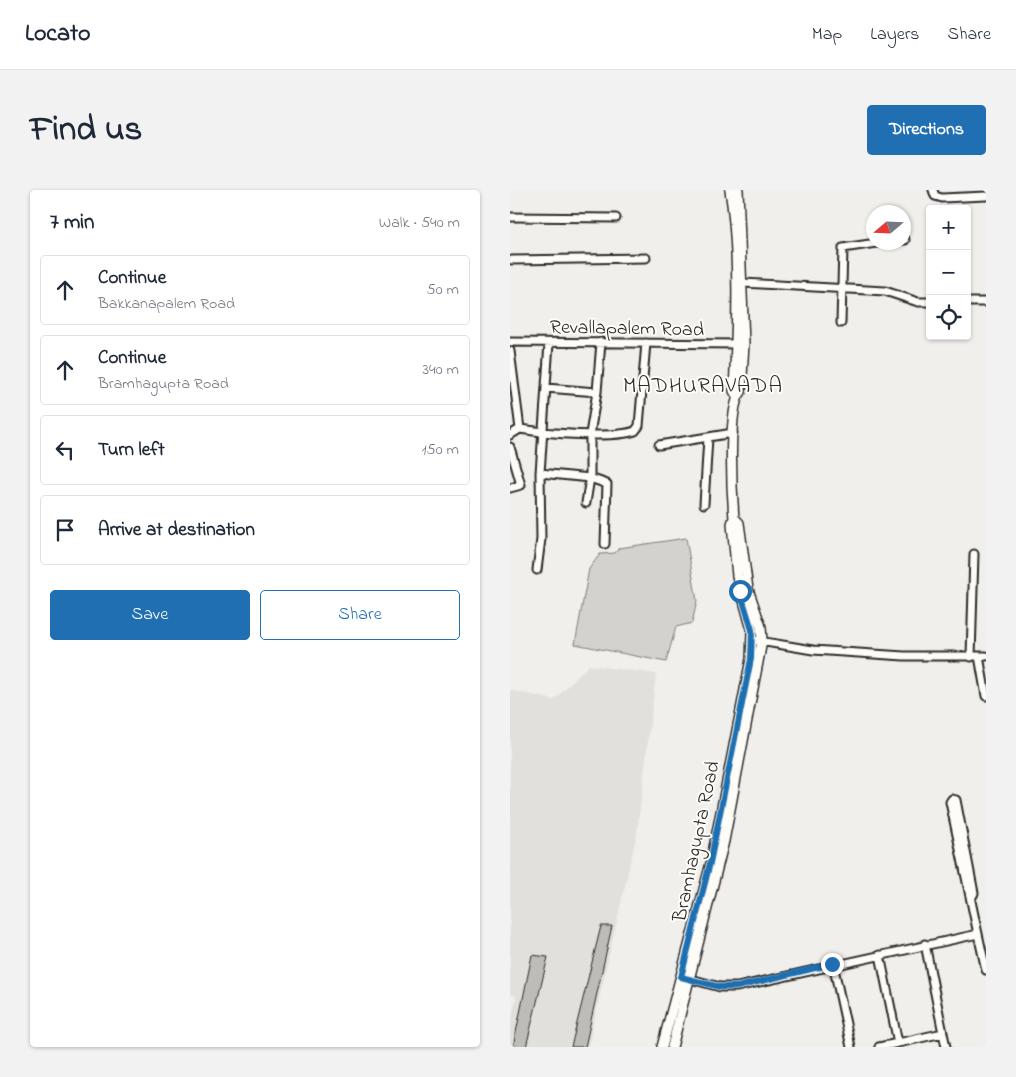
<!DOCTYPE html>
<html lang="en">
<head>
<meta charset="utf-8">
<style>
  body { margin:0; font-family:"Indie Flower",sans-serif; background:#f2f2f3; color:#1f2937 }
  .controls { position:absolute; right:15px; top:15px; display:grid; overflow:hidden; border-radius:5px; box-shadow:0 1px 4px #0004 }
  .controls button { width:45px; height:45px; display:grid; place-items:center; padding:0; border:0; border-bottom:1px solid #e0e1e3; background:#fff; color:#1f2937; font:25px sans-serif }
  .compass { position:absolute; left:356px; top:15px; width:45px; height:45px; border-radius:50%; background:#fff; box-shadow:0 1px 4px #0004; rotate:251deg }
  .stop { position:absolute; width:15px; height:15px; margin:-11px; border:4px solid #1f6fb2; border-radius:50%; background:#fff }
  .stop.end { background:#1f6fb2; border-color:#fff; box-shadow:0 1px 5px #0008 }
  .list { margin:0; padding:0; list-style:none }
  h2 { display:flex; justify-content:space-between; align-items:center; height:65px; margin:0; padding:0 20px; font-size:21px }
  h2 small { font-size:16px; font-weight:400; color:#747a83 }
  .list li { display:grid; grid-template-columns:32px 1fr auto; gap:15px; align-items:center; box-sizing:border-box; height:70px; margin:0 10px 10px; padding:0 10px; border:1px solid #e0e1e3; border-radius:5px }
  .list b { display:block; font-size:19px; white-space:nowrap }
  .list p { margin:0; font-size:16px; white-space:nowrap; color:#747a83 }
  .list em { font-size:16px; font-style:normal; color:#747a83 }
  .actions { display:flex; gap:10px; padding:15px 20px }
  .actions a { flex:1; padding:11px 0; border:1px solid #1f6fb2; border-radius:5px; text-align:center; font-size:18px; color:#1f6fb2 }
  .actions .main { background:#1f6fb2; color:#fff }
  .icon { flex:none; width:28px; height:28px; fill:none; stroke:currentColor; stroke-width:2; stroke-linecap:round; stroke-linejoin:round }
  .map { position:relative; flex:none; width:476px; height:857px; overflow:hidden; border-radius:5px }
  header { display:flex; align-items:center; gap:30px; box-sizing:border-box; height:70px; padding:0 25px; background:#fff; border-bottom:1px solid #e0e1e3 }
  header strong { font-size:24px }
  nav { display:flex; gap:28px; margin-inline-start:auto; font-size:18px }
  .intro { display:flex; align-items:center; justify-content:space-between; box-sizing:border-box; height:120px; padding:0 30px }
  h1 { margin:0; font-size:35px }
  .button { padding:12px 22px; border-radius:5px; background:#1f6fb2; color:#fff; font-size:18px; font-weight:700 }
  main { display:flex; gap:30px; padding:0 30px }
  aside { flex:1; background:#fff; border-radius:5px; box-shadow:0 1px 4px #0004 }
  .map>svg:first-child { display:block }
  .built { fill:#e1e0dc }
  .garden { fill:#d3d2cf; stroke:#7f7e7d }
  .building { fill:#bdbcb8; stroke:#2b2b2b }
  .lines { fill:none; stroke-linecap:round; stroke-linejoin:round }
  .minor-casing { stroke:#2b2b2b; stroke-width:11 }
  .tertiary-casing { stroke:#2b2b2b; stroke-width:12 }
  .minor { stroke:#fdfcf7; stroke-width:7 }
  .tertiary { stroke:#fdfcf7; stroke-width:9 }
  .route { stroke:#1f6fb2; stroke-width:6 }
  .labels { text-anchor:middle; stroke-width:4; stroke-linejoin:round; paint-order:stroke }
  .street-label { font-size:20px; fill:#2b2b2b; stroke:#fdfcf7 }
  .quarter-label { font-size:22px; letter-spacing:1px; fill:#2b2b2b; stroke:#fdfcf7 }
</style>
</head>
<body>
<header>
<strong>Locato</strong>
<nav><a>Map</a><a>Layers</a><a>Share</a></nav>
</header>
<div class="intro"><h1>Find us</h1><a class="button">Directions</a></div>
<main>
<aside>
<h2>7 min<small>Walk · 540 m</small></h2>
<ul class="list">
<li><svg class="icon" aria-label="ahead" viewBox="0 0 24 24"><path d="M12 20V5M6 11l6-6 6 6"/></svg><div><b>Continue</b><p>Bakkanapalem Road</p></div><em>50 m</em></li>
<li><svg class="icon" aria-label="ahead" viewBox="0 0 24 24"><path d="M12 20V5M6 11l6-6 6 6"/></svg><div><b>Continue</b><p>Bramhagupta Road</p></div><em>340 m</em></li>
<li><svg class="icon" aria-label="left" viewBox="0 0 24 24"><path d="M17 20v-9H6M10 6l-5 5 5 5"/></svg><div><b>Turn left</b></div><em>150 m</em></li>
<li><svg class="icon" aria-label="arrive" viewBox="0 0 24 24"><path d="M6 21V4h12l-3 4 3 4H6"/></svg><div><b>Arrive at destination</b></div></li>
</ul>
<div class="actions"><a class="main">Save</a><a>Share</a></div>
</aside>
<div class="map">
<svg width="476" height="857" viewBox="0 0 476 857">
  <rect width="100%" height="100%" fill="#f0efeb"/>
  <filter id="ink" filterUnits="userSpaceOnUse"><feTurbulence type="fractalNoise" baseFrequency=".02" numOctaves="2"/><feDisplacementMap in="SourceGraphic" scale="10" xChannelSelector="R" yChannelSelector="G"/><feConvolveMatrix kernelMatrix="1 2 1 2 8 2 1 2 1" color-interpolation-filters="sRGB"/></filter>
  <g filter="url(#ink)">
    <path class="built" d="M79,475L146,484L127,643L78,857H0V840L6,806L0,804V500L44,510Z"/>
    <path class="garden" d="M176,348L187,411L182,433L166,437L156,472L65,454L79,379L90,364L105,363L109,358Z"/>
    <path class="building" d="M91,736H102L75,857H61Z
      M22,765L38,767L16,857H3Z"/>
    <g class="lines">
      <defs>
        <path id="minor" d="M423,0L425,6L432,8L476,6
          M0,27L106,28
          M393,50H395
          M2,70L136,68
          M233,93L375,101L408,112H420
          M457,112H476
          M331,133L333,58L373,52
          M0,152L231,154
          M0,161L10,239L0,245
          M36,198L87,202
          M10,239C36,243 102,249 125,241L129,236L136,153
          M149,255L223,243
          M0,257L11,295L0,298
          M30,283L80,288L97,294L95,354
          M76,313L80,288V244L87,202L91,152
          M194,314L198,248
          M27,380L31,349L30,283L39,153
          M243,450L303,460L394,466H476
          M469,466L476,506
          M461,467L464,364
          M462,707L464,703L446,610L442,609L440,612L468,744
          M370,765L388,853L433,843L415,754
          M323,774L341,857
          M177,788L210,797H227L468,744L476,780
          M433,843L436,857
          M369,857L388,853"/>
        <path id="tertiary" d="M220,0C230,61 227,139 224,201L227,206
          M152,857L201,673L241,469L242,440L227,386L222,334L224,328C222,304 217,217 231,202L234,154L228,0
          M162,857L214,651L252,451L251,437L238,399L229,333L224,328"/>
      </defs>
      <use href="#minor" class="minor-casing"/>
      <use href="#tertiary" class="tertiary-casing"/>
      <use href="#minor" class="minor"/>
      <use href="#tertiary" class="tertiary"/>
    </g>
  </g>
  <g class="lines" filter="url(#ink)">
    <path class="route" d="M230,401L242,440L241,469L200,673L171,787L210,797H227L322,774"/>
  </g>
  <g class="labels">
    <g class="street-label">
      <text transform="translate(117 137) rotate(1)" y="7">Revallapalem Road</text>
      <text transform="translate(185 651) rotate(-78)" y="7">Bramhagupta Road</text>
    </g>
    <g class="quarter-label">
      <text x="193" y="202">MADHURAVADA</text>
    </g>
  </g>
</svg>
<div class="controls">
<button>+</button>
<button>−</button>
<button><svg class="icon" aria-label="locate" viewBox="0 0 24 24"><circle cx="12" cy="12" r="6"/><path d="M12 2v4M12 18v4M2 12h4M18 12h4"/></svg></button>
</div>
<svg class="compass" viewBox="-18 -18 36 36"><path d="M0-13l5 13h-10z" fill="#e53935"/><path d="M0 13l5-13h-10z" fill="#747a83"/></svg>
<div class="stop" style="left:230px;top:401px"></div>
<div class="stop end" style="left:322px;top:774px"></div>
</div>
</main>
</body>
</html>
